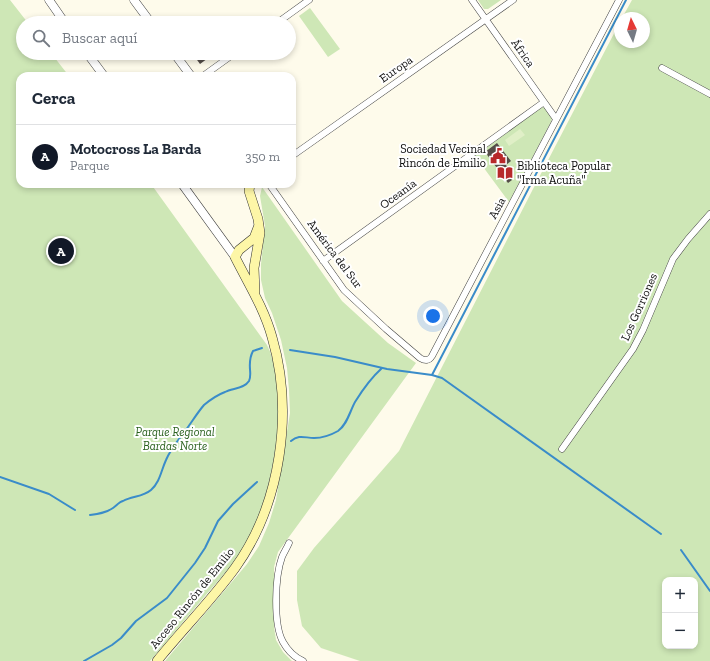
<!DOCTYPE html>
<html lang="es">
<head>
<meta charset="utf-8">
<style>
  body { margin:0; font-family:"Zilla Slab",serif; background:#f2f2f3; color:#1f2937 }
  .controls { position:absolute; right:12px; bottom:12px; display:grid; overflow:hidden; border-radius:8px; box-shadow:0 2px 6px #0003 }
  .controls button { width:36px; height:36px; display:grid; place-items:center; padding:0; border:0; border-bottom:1px solid #e0e1e3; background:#fff; color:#1f2937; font:20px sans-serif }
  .compass { position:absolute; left:614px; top:12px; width:36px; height:36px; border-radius:50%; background:#fff; box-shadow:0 2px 6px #0003; rotate:355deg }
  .you { position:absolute; left:433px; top:316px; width:14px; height:14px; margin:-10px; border:3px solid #fff; border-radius:50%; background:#1a73e8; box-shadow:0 0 0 6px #1a73e833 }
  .badge { display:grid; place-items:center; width:26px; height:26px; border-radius:50%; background:#111827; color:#fff; font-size:13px; font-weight:700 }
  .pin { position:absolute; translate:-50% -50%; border:2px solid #fff; box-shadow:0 1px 4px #0006 }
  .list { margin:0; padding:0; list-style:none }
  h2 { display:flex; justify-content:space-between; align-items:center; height:52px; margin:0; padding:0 16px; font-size:17px }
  h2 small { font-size:13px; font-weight:400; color:#747a83 }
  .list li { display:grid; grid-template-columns:26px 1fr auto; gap:12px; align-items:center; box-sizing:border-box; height:64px; padding:0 16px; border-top:1px solid #e0e1e3 }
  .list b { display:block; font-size:15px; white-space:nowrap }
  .list p { margin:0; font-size:13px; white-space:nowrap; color:#747a83 }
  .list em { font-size:13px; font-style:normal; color:#747a83 }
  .icon { flex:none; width:22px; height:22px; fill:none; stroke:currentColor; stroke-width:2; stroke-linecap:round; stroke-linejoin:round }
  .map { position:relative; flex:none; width:710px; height:661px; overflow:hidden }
  .search { position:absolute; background:#fff; box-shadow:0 2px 6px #0003; left:16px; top:16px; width:280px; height:44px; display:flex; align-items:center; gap:10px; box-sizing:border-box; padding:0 14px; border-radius:22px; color:#747a83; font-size:15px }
  .panel { position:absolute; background:#fff; box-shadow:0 2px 6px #0003; left:16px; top:72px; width:280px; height:116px; border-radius:12px }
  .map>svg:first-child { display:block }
  .green { fill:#cee7b6; fill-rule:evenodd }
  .pitch { fill:#e0efc7 }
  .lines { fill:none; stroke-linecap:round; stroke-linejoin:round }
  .stream { stroke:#3a8cc9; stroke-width:2 }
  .building { fill:#544d48 }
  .minor-casing { stroke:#3f3f3f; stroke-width:7 }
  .tertiary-casing { stroke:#3f3f3f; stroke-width:9 }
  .secondary-casing { stroke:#2e2e2e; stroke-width:10 }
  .minor { stroke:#fff; stroke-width:6 }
  .tertiary { stroke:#fff; stroke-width:8 }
  .secondary { stroke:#fdf6a7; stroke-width:9 }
  .labels { text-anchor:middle; stroke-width:4; stroke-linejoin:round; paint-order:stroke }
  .street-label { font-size:12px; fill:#0c0c0c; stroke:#fff }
  .poi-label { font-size:12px; fill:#0c0c0c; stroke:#fff; text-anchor:end }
  .park-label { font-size:12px; font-style:italic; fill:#2a611e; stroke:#fff }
</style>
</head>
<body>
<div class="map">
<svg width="710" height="661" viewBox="0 0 710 661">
  <rect width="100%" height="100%" fill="#fefbeb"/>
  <path class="green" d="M0,0H10L28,23H23V53H51L69,76H20V184H151L267,345C278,366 280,403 278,428C274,467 266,506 247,541C236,561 220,579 205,596C187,618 168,639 150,661H0Z
    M478,0H501L488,9H484Z
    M632,0H710V661H360L321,648L302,626L297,600V571L314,548L399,451L533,189L620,22V42H644V18H622ZM665,580H695V646H665Z
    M310,8L340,49L328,57L299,16Z
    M542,107L545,108L552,118L551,122L509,202L475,156Z
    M262,187L342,301L388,343L416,363L278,552L274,567V627L276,640L283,652L292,661H165L247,564L259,546L269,523L276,500L290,413L289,390L287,368L281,340L272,313L265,298L261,280V264L265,226L260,196Z"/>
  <path class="pitch" d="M520,129L525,135L509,146L505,140Z"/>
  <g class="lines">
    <path class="stream" d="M290,350L335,357L387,369L432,375L442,378L661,534
      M432,375L626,0
      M291,441C299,434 305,438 314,438C322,438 331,435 338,431C347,425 350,411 355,402C363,389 371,378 382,368
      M0,477L49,494L75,510
      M90,515C98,514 106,513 113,508C116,506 119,502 123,501C132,496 143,497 151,490C160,482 161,471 166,460C171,448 180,438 188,427C193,420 198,412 204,405C210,400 217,395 225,392C232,388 244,389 249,381C253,373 246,364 253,351L262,348
      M681,550L710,591
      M84,661L112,645L121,638L136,621L167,598L195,563L205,548L218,521L233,504L257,482"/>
  </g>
  <path class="building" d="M192,53H215L200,64Z
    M497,143L511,161L506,165L511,172L508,174L512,180L508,183L485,152Z"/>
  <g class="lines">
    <defs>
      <path id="minor" d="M472,0L556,119
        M277,23L309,0
        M662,68L710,94
        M203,76L235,53
        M292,156L513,0
        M269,184L344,290L386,329L420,358C425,361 429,361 432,356L619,0
        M323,261L544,102
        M562,449L633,349L643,330L673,259L688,239L710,214
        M289,543C287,548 284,552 282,557C275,576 273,624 283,642C288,651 294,657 303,661"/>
      <path id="tertiary" d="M49,0L65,23
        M134,0L151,23
        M87,53L104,76
        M174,53L191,76
        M182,184L235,257"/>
      <path id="secondary" d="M250,184L249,191L258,219L260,233L254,268L255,292
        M157,661C182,630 211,601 235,568C281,504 294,412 272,337C264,308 248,283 235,257L239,250L254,238L259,225"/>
    </defs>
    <use href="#minor" class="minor-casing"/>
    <use href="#tertiary" class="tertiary-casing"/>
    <use href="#secondary" class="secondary-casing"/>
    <use href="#minor" class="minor"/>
    <use href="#tertiary" class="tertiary"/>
    <use href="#secondary" class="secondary"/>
  </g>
  <defs>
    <symbol id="civic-bare" viewBox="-9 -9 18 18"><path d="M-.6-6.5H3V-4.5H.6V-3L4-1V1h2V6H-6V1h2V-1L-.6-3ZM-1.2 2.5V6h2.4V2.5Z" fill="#b7282a" stroke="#fff" stroke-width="2.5" paint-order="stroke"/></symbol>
    <symbol id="library-bare" viewBox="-9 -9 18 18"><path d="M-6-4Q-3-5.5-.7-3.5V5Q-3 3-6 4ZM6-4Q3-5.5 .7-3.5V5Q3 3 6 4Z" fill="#b7282a" stroke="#fff" stroke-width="2.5" paint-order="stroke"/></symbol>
  </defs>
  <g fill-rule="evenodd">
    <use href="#civic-bare" x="487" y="145" width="22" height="22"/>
    <use href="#library-bare" x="494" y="162" width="22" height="22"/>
  </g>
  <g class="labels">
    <g class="street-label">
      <text transform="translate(523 53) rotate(55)" y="4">África</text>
      <text transform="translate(396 69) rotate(-35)" y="4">Europa</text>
      <text transform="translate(398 194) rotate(-36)" y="4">Oceanía</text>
      <text transform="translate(497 208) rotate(-62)" y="4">Asia</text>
      <text transform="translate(335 254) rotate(53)" y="4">América del Sur</text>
      <text transform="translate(639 307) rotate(-66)" y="4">Los Gorriones</text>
      <text transform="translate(192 598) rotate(-51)" y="4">Acceso Rincón de Emilio</text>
    </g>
    <g class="poi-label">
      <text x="486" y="153">Sociedad Vecinal<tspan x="486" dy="14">Rincón de Emilio</tspan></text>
      <text x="517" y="170" text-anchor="start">Biblioteca Popular<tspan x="517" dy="14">"Irma Acuña"</tspan></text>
    </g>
    <g class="park-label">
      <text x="175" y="436">Parque Regional<tspan x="175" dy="14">Bardas Norte</tspan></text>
    </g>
  </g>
</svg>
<div class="controls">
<button>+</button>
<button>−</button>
</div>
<svg class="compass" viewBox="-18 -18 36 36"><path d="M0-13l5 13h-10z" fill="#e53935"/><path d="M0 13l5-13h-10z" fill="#747a83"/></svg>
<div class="you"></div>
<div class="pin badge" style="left:61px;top:251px">A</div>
<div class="search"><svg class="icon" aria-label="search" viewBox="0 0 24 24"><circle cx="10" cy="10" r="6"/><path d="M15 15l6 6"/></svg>Buscar aquí</div>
<section class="panel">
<h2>Cerca<small></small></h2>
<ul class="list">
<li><span class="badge">A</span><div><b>Motocross La Barda</b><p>Parque</p></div><em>350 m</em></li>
</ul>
</section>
</div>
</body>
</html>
